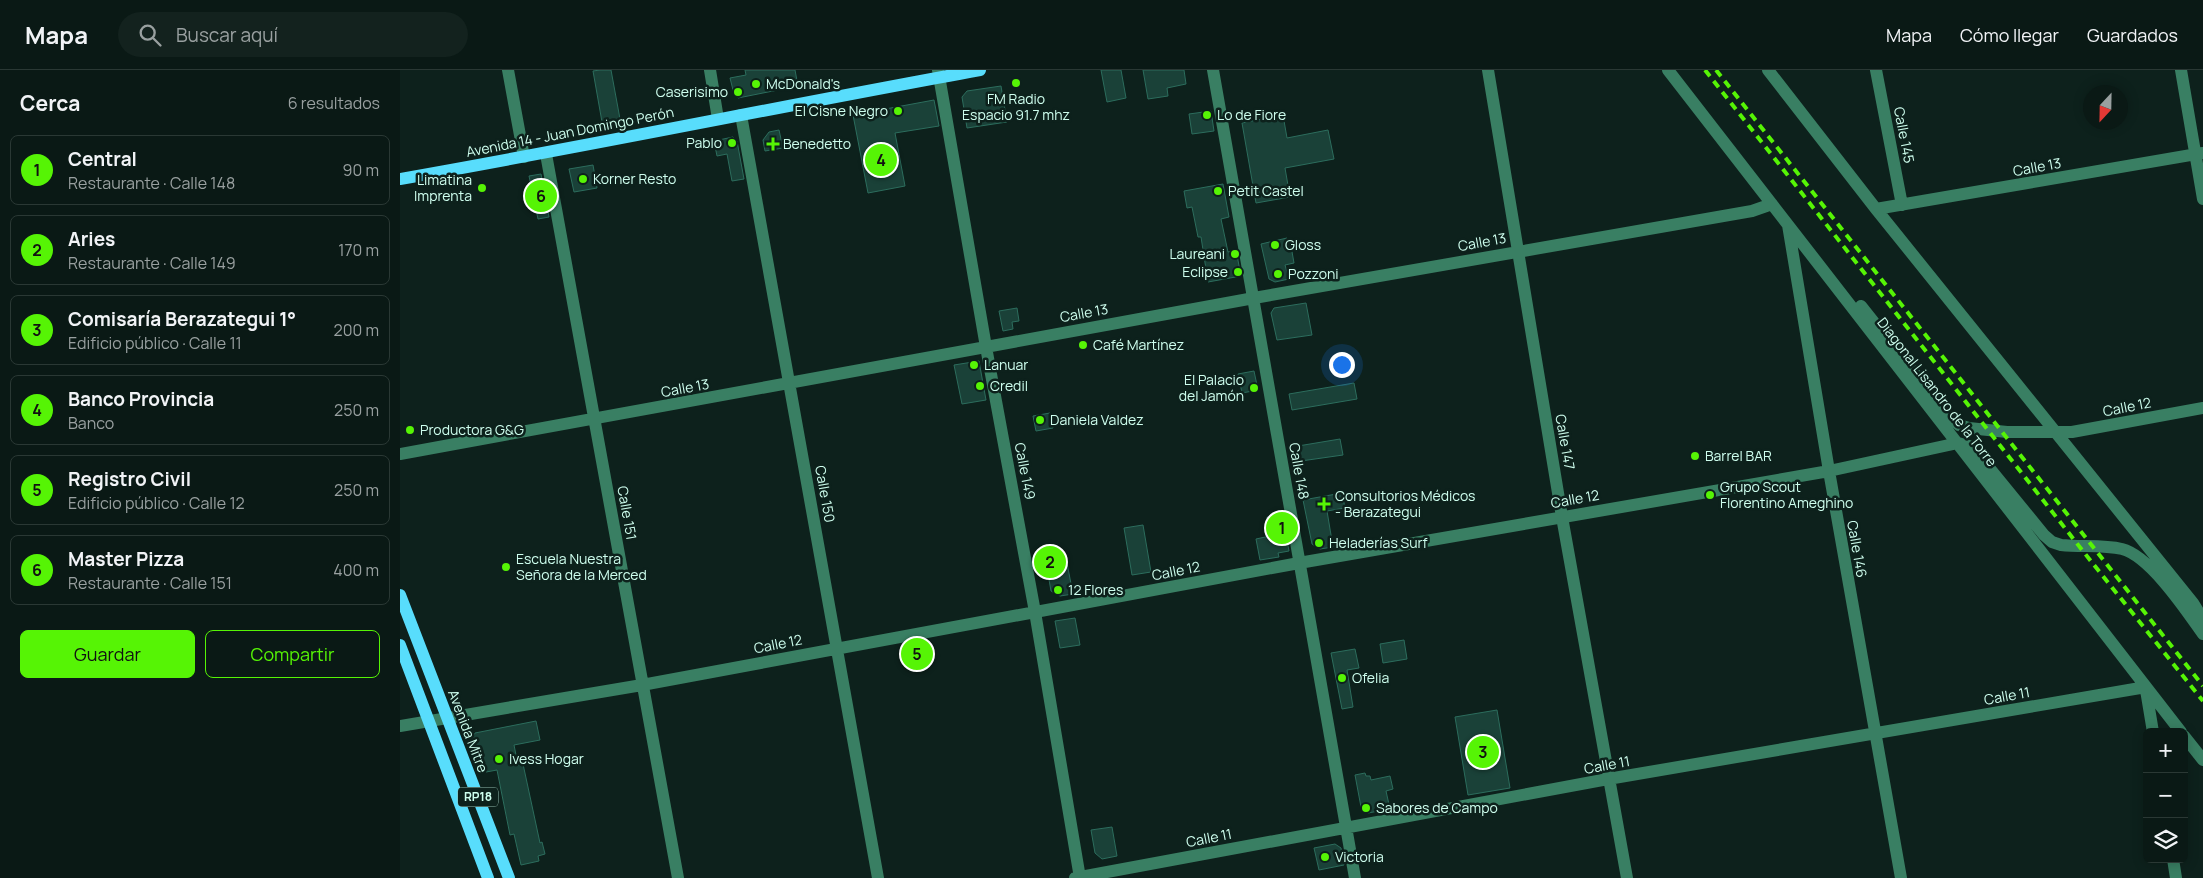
<!DOCTYPE html>
<html lang="es">
<head>
<meta charset="utf-8">
<style>
  body { margin:0; font-family:Manrope,sans-serif; background:#13221e; color:#f1f3f6 }
  .controls { position:absolute; right:15px; bottom:15px; display:grid; overflow:hidden; border-radius:8px; box-shadow:0 2px 12px #0003 }
  .controls button { width:45px; height:45px; display:grid; place-items:center; padding:0; border:0; border-bottom:1px solid #2a3834; background:#0a1915; color:#f1f3f6; font:25px sans-serif }
  .compass { position:absolute; left:1683px; top:15px; width:45px; height:45px; border-radius:50%; background:#0a1915; box-shadow:0 2px 12px #0003; rotate:202deg }
  .you { position:absolute; left:941px; top:294px; width:18px; height:18px; margin:-12px; border:4px solid #fff; border-radius:50%; background:#1a73e8; box-shadow:0 0 0 8px #1a73e833 }
  .badge { display:grid; place-items:center; width:32px; height:32px; border-radius:50%; background:#56f405; color:#111; font-size:16px; font-weight:700 }
  .pin { position:absolute; translate:-50% -50%; border:2px solid #fff; box-shadow:0 1px 5px #0006 }
  .list { margin:0; padding:0; list-style:none }
  h2 { display:flex; justify-content:space-between; align-items:center; height:65px; margin:0; padding:0 20px; font-size:21px }
  h2 small { font-size:16px; font-weight:400; color:#99a0a0 }
  .list li { display:grid; grid-template-columns:32px 1fr auto; gap:15px; align-items:center; box-sizing:border-box; height:70px; margin:0 10px 10px; padding:0 10px; border:1px solid #2a3834; border-radius:8px }
  .list b { display:block; font-size:19px; white-space:nowrap }
  .list p { margin:0; font-size:16px; white-space:nowrap; color:#99a0a0 }
  .list em { font-size:16px; font-style:normal; color:#99a0a0 }
  .actions { display:flex; gap:10px; padding:15px 20px }
  .actions a { flex:1; padding:11px 0; border:1px solid #56f405; border-radius:8px; text-align:center; font-size:18px; color:#56f405 }
  .actions .main { background:#56f405; color:#111 }
  .icon { flex:none; width:28px; height:28px; fill:none; stroke:currentColor; stroke-width:2; stroke-linecap:round; stroke-linejoin:round }
  .map { position:relative; flex:none; width:1803px; height:808px; overflow:hidden }
  header { display:flex; align-items:center; gap:30px; box-sizing:border-box; height:70px; padding:0 25px; background:#0a1915; border-bottom:1px solid #2a3834 }
  header strong { font-size:24px }
  nav { display:flex; gap:28px; margin-inline-start:auto; font-size:18px }
  .search { width:350px; height:45px; background:#13221e; display:flex; align-items:center; gap:12px; box-sizing:border-box; padding:0 18px; border-radius:28px; color:#99a0a0; font-size:19px }
  main { display:flex }
  aside { flex:1; background:#0a1915 }
  .map>svg:first-child { display:block }
  .building { fill:#1a4138; stroke:#2c6d5d }
  .lines { fill:none; stroke-linecap:round; stroke-linejoin:round }
  .minor { stroke:#397f63; stroke-width:12 }
  .major { stroke:#58ddfc; stroke-width:12 }
  .rail { stroke:#56f405; stroke-width:4; stroke-dasharray:8 6; stroke-linecap:butt }
  .poi-dot { fill:#56f405; stroke:#0d211c; stroke-width:2 }
  .labels { text-anchor:middle; stroke-width:5; stroke-linejoin:round; paint-order:stroke }
  .shield { fill:#0d211c; stroke:#94bcaf; stroke-width:1 }
  .shield-label { font-size:12px; font-weight:bold; fill:#cefeee }
  .poi-label { font-size:14px; fill:#cefeee; stroke:#0d211c; text-anchor:start }
  .street-label { font-size:14px; fill:#cefeee; stroke:#0d211c }
</style>
</head>
<body>
<header>
<strong>Mapa</strong>
<div class="search"><svg class="icon" aria-label="search" viewBox="0 0 24 24"><circle cx="10" cy="10" r="6"/><path d="M15 15l6 6"/></svg>Buscar aquí</div>
<nav><a>Mapa</a><a>Cómo llegar</a><a>Guardados</a></nav>
</header>
<main>
<aside>
<h2>Cerca<small>6 resultados</small></h2>
<ul class="list">
<li><span class="badge">1</span><div><b>Central</b><p>Restaurante · Calle 148</p></div><em>90 m</em></li>
<li><span class="badge">2</span><div><b>Aries</b><p>Restaurante · Calle 149</p></div><em>170 m</em></li>
<li><span class="badge">3</span><div><b>Comisaría Berazategui 1°</b><p>Edificio público · Calle 11</p></div><em>200 m</em></li>
<li><span class="badge">4</span><div><b>Banco Provincia</b><p>Banco</p></div><em>250 m</em></li>
<li><span class="badge">5</span><div><b>Registro Civil</b><p>Edificio público · Calle 12</p></div><em>250 m</em></li>
<li><span class="badge">6</span><div><b>Master Pizza</b><p>Restaurante · Calle 151</p></div><em>400 m</em></li>
</ul>
<div class="actions"><a class="main">Guardar</a><a>Compartir</a></div>
</aside>
<div class="map">
<svg width="1803" height="808" viewBox="0 0 1803 808">
  <rect width="100%" height="100%" fill="#0d211c"/>
  <path class="building" d="M200,0H211L220,49L202,52L193,1Z
    M345,0H395L398,16L338,28L334,24L330,8L346,5Z
    M701,0H721L726,28L707,32Z
    M743,0H784L786,14L767,18L768,26L748,29Z
    M601,16L607,52L567,58L562,27L567,21Z
    M534,30L539,56L495,63L505,116L468,123L453,45Z
    M811,41L814,61L792,64L789,44Z
    M883,45L887,68L928,60L934,89L885,98L890,127L856,133L842,53Z
    M379,60L383,78L365,81L363,70L369,62Z
    M333,67L337,71L344,109L332,111L327,84L317,86L314,71Z
    M193,95L197,118L174,122L169,99Z
    M141,104L149,147L138,149L129,106Z
    M823,114L829,147L821,149L828,182L836,180L841,206L808,212L801,167H798L792,137L787,138L784,121Z
    M887,168L889,177L891,176L894,193L885,195L889,209L875,212L869,209L861,174Z
    M906,233L912,265L877,270L871,243L874,238Z
    M617,238L619,251L612,252L613,259L603,261L599,241Z
    M579,291L586,330L562,334L554,295Z
    M854,301L858,320L842,323L838,304Z
    M954,313L957,329L892,340L889,324Z
    M650,343L653,358L636,361L633,346Z
    M940,369L943,385L901,391L898,376Z
    M942,423L945,438L927,441L933,477L920,479L912,474L903,430Z
    M882,444L889,481L878,483L879,487L860,490L856,469L870,466L867,447Z
    M743,455L751,502L732,505L724,458Z
    M665,483L673,524L660,526L651,521L645,487Z
    M675,548L680,575L660,578L655,551Z
    M1004,570L1007,589L983,593L980,574Z
    M955,579L959,598L947,600L953,637L942,639L931,583Z
    M1097,640L1110,718L1068,725L1055,647Z
    M136,651L140,670L114,675L118,695L123,694L140,773L142,772L145,784L138,786L139,791L121,795L114,764L110,765L97,700L86,702L71,670L75,663Z
    M965,703L966,706H970L971,710L990,706L993,719L986,721L990,739L968,743L961,737L955,705Z
    M712,757L717,786L702,789L695,783L691,760Z
    M935,774L941,778L944,795L919,800L914,778Z"/>
  <g class="lines">
    <path class="minor" d="M108,0L124,87
      M310,0L318,49
      M538,0L586,277L635,542L680,808
      M813,0L955,808
      M1088,0L1162,447L1227,808
      M1268,0L1781,662
      M1368,0L1476,139L1793,533L1803,549
      M1476,0L1502,135
      M1781,0L1803,129
      M341,45L478,808
      M146,84L278,808
      M1476,139L1803,83
      M1388,155L1429,401L1501,808
      M1461,236L1549,347L1559,355L1569,358L1607,362H1672L1803,338
      M0,384L854,228L1352,141L1372,134
      M1746,620L1753,662
      M0,656L242,615L899,493L1429,401L1558,373L1569,376L1582,389L1644,465L1652,472L1661,475C1681,477 1703,475 1722,479C1750,486 1786,540 1803,564
      M1784,666L1803,690
      M1773,789L1776,808
      M675,808L1208,709L1746,617"/>
    <path class="major" d="M0,109C194,75 387,35 580,0
      M0,525L109,808
      M0,575L88,808"/>
    <path class="rail" d="M1305,0L1690,490L1803,631
      M1316,0L1803,616"/>
  </g>
  <g class="poi-dot">
    <circle cx="616" cy="13" r="5"/>
    <circle cx="356" cy="14" r="5"/>
    <circle cx="338" cy="22" r="5"/>
    <circle cx="498" cy="41" r="5"/>
    <circle cx="807" cy="45" r="5"/>
    <circle cx="332" cy="73" r="5"/>
    <path d="M370.5 66.5h5v5h5v5h-5v5h-5v-5h-5v-5h5z"/>
    <circle cx="183" cy="109" r="5"/>
    <circle cx="82" cy="118" r="5"/>
    <circle cx="818" cy="121" r="5"/>
    <circle cx="875" cy="175" r="5"/>
    <circle cx="835" cy="184" r="5"/>
    <circle cx="838" cy="202" r="5"/>
    <circle cx="878" cy="204" r="5"/>
    <circle cx="683" cy="275" r="5"/>
    <circle cx="574" cy="295" r="5"/>
    <circle cx="580" cy="316" r="5"/>
    <circle cx="854" cy="318" r="5"/>
    <circle cx="640" cy="350" r="5"/>
    <circle cx="10" cy="360" r="5"/>
    <circle cx="1295" cy="386" r="5"/>
    <circle cx="1310" cy="425" r="5"/>
    <path d="M921.5 426.5h5v5h5v5h-5v5h-5v-5h-5v-5h5z"/>
    <circle cx="919" cy="473" r="5"/>
    <circle cx="106" cy="497" r="5"/>
    <circle cx="658" cy="520" r="5"/>
    <circle cx="942" cy="608" r="5"/>
    <circle cx="99" cy="689" r="5"/>
    <circle cx="966" cy="738" r="5"/>
    <circle cx="925" cy="787" r="5"/>
  </g>
  <g class="labels">
    <rect class="shield" x="58" y="717.5" width="40" height="19" rx="4"/>
    <g class="shield-label">
      <text x="78" y="731">RP18</text>
    </g>
    <g class="poi-label">
      <text x="366" y="19">McDonald's</text>
      <text x="328" y="27" text-anchor="end">Caserisimo</text>
      <text x="616" y="34" text-anchor="middle">FM Radio<tspan x="616" dy="16">Espacio 91.7 mhz</tspan></text>
      <text x="488" y="46" text-anchor="end">El Cisne Negro</text>
      <text x="817" y="50">Lo de Fiore</text>
      <text x="322" y="78" text-anchor="end">Pablo</text>
      <text x="383" y="79">Benedetto</text>
      <text x="193" y="114">Korner Resto</text>
      <text x="72" y="115" text-anchor="end">Limatina<tspan x="72" dy="16">Imprenta</tspan></text>
      <text x="828" y="126">Petit Castel</text>
      <text x="885" y="180">Gloss</text>
      <text x="825" y="189" text-anchor="end">Laureani</text>
      <text x="828" y="207" text-anchor="end">Eclipse</text>
      <text x="888" y="209">Pozzoni</text>
      <text x="693" y="280">Café Martínez</text>
      <text x="584" y="300">Lanuar</text>
      <text x="844" y="315" text-anchor="end">El Palacio<tspan x="844" dy="16">del Jamón</tspan></text>
      <text x="590" y="321">Credil</text>
      <text x="650" y="355">Daniela Valdez</text>
      <text x="20" y="365">Productora G&amp;G</text>
      <text x="1305" y="391">Barrel BAR</text>
      <text x="1320" y="422">Grupo Scout<tspan x="1320" dy="16">Florentino Ameghino</tspan></text>
      <text x="935" y="431">Consultorios Médicos<tspan x="935" dy="16">- Berazategui</tspan></text>
      <text x="929" y="478">Heladerías Surf</text>
      <text x="116" y="494">Escuela Nuestra<tspan x="116" dy="16">Señora de la Merced</tspan></text>
      <text x="668" y="525">12 Flores</text>
      <text x="952" y="613">Ofelia</text>
      <text x="109" y="694">Ivess Hogar</text>
      <text x="976" y="743">Sabores de Campo</text>
      <text x="935" y="792">Victoria</text>
    </g>
    <g class="street-label">
      <text transform="translate(170 62) rotate(-11)" y="5">Avenida 14 - Juan Domingo Perón</text>
      <text transform="translate(1504 65) rotate(79)" y="5">Calle 145</text>
      <text transform="translate(1637 97) rotate(-10)" y="5">Calle 13</text>
      <text transform="translate(1082 172) rotate(-10)" y="5">Calle 13</text>
      <text transform="translate(684 243) rotate(-10)" y="5">Calle 13</text>
      <text transform="translate(285 318) rotate(-10)" y="5">Calle 13</text>
      <text transform="translate(1537 322) rotate(52)" y="5">Diagonal Lisandro de la Torre</text>
      <text transform="translate(1727 337) rotate(-11)" y="5">Calle 12</text>
      <text transform="translate(1165 372) rotate(80)" y="5">Calle 147</text>
      <text transform="translate(625 401) rotate(79)" y="5">Calle 149</text>
      <text transform="translate(899 401) rotate(80)" y="5">Calle 148</text>
      <text transform="translate(425 424) rotate(80)" y="5">Calle 150</text>
      <text transform="translate(1175 429) rotate(-10)" y="5">Calle 12</text>
      <text transform="translate(227 443) rotate(80)" y="5">Calle 151</text>
      <text transform="translate(1457 479) rotate(80)" y="5">Calle 146</text>
      <text transform="translate(776 501) rotate(-11)" y="5">Calle 12</text>
      <text transform="translate(378 574) rotate(-11)" y="5">Calle 12</text>
      <text transform="translate(1607 626) rotate(-10)" y="5">Calle 11</text>
      <text transform="translate(68 661) rotate(69)" y="5">Avenida Mitre</text>
      <text transform="translate(1207 695) rotate(-10)" y="5">Calle 11</text>
      <text transform="translate(809 768) rotate(-11)" y="5">Calle 11</text>
    </g>
  </g>
</svg>
<div class="controls">
<button>+</button>
<button>−</button>
<button><svg class="icon" aria-label="layers" viewBox="0 0 24 24"><path d="M12 4l9 5-9 5-9-5zM3 14l9 5 9-5"/></svg></button>
</div>
<svg class="compass" viewBox="-18 -18 36 36"><path d="M0-13l5 13h-10z" fill="#e53935"/><path d="M0 13l5-13h-10z" fill="#99a0a0"/></svg>
<div class="you"></div>
<div class="pin badge" style="left:882px;top:458px">1</div>
<div class="pin badge" style="left:650px;top:492px">2</div>
<div class="pin badge" style="left:1083px;top:682px">3</div>
<div class="pin badge" style="left:481px;top:90px">4</div>
<div class="pin badge" style="left:517px;top:584px">5</div>
<div class="pin badge" style="left:141px;top:126px">6</div>
</div>
</main>
</body>
</html>
